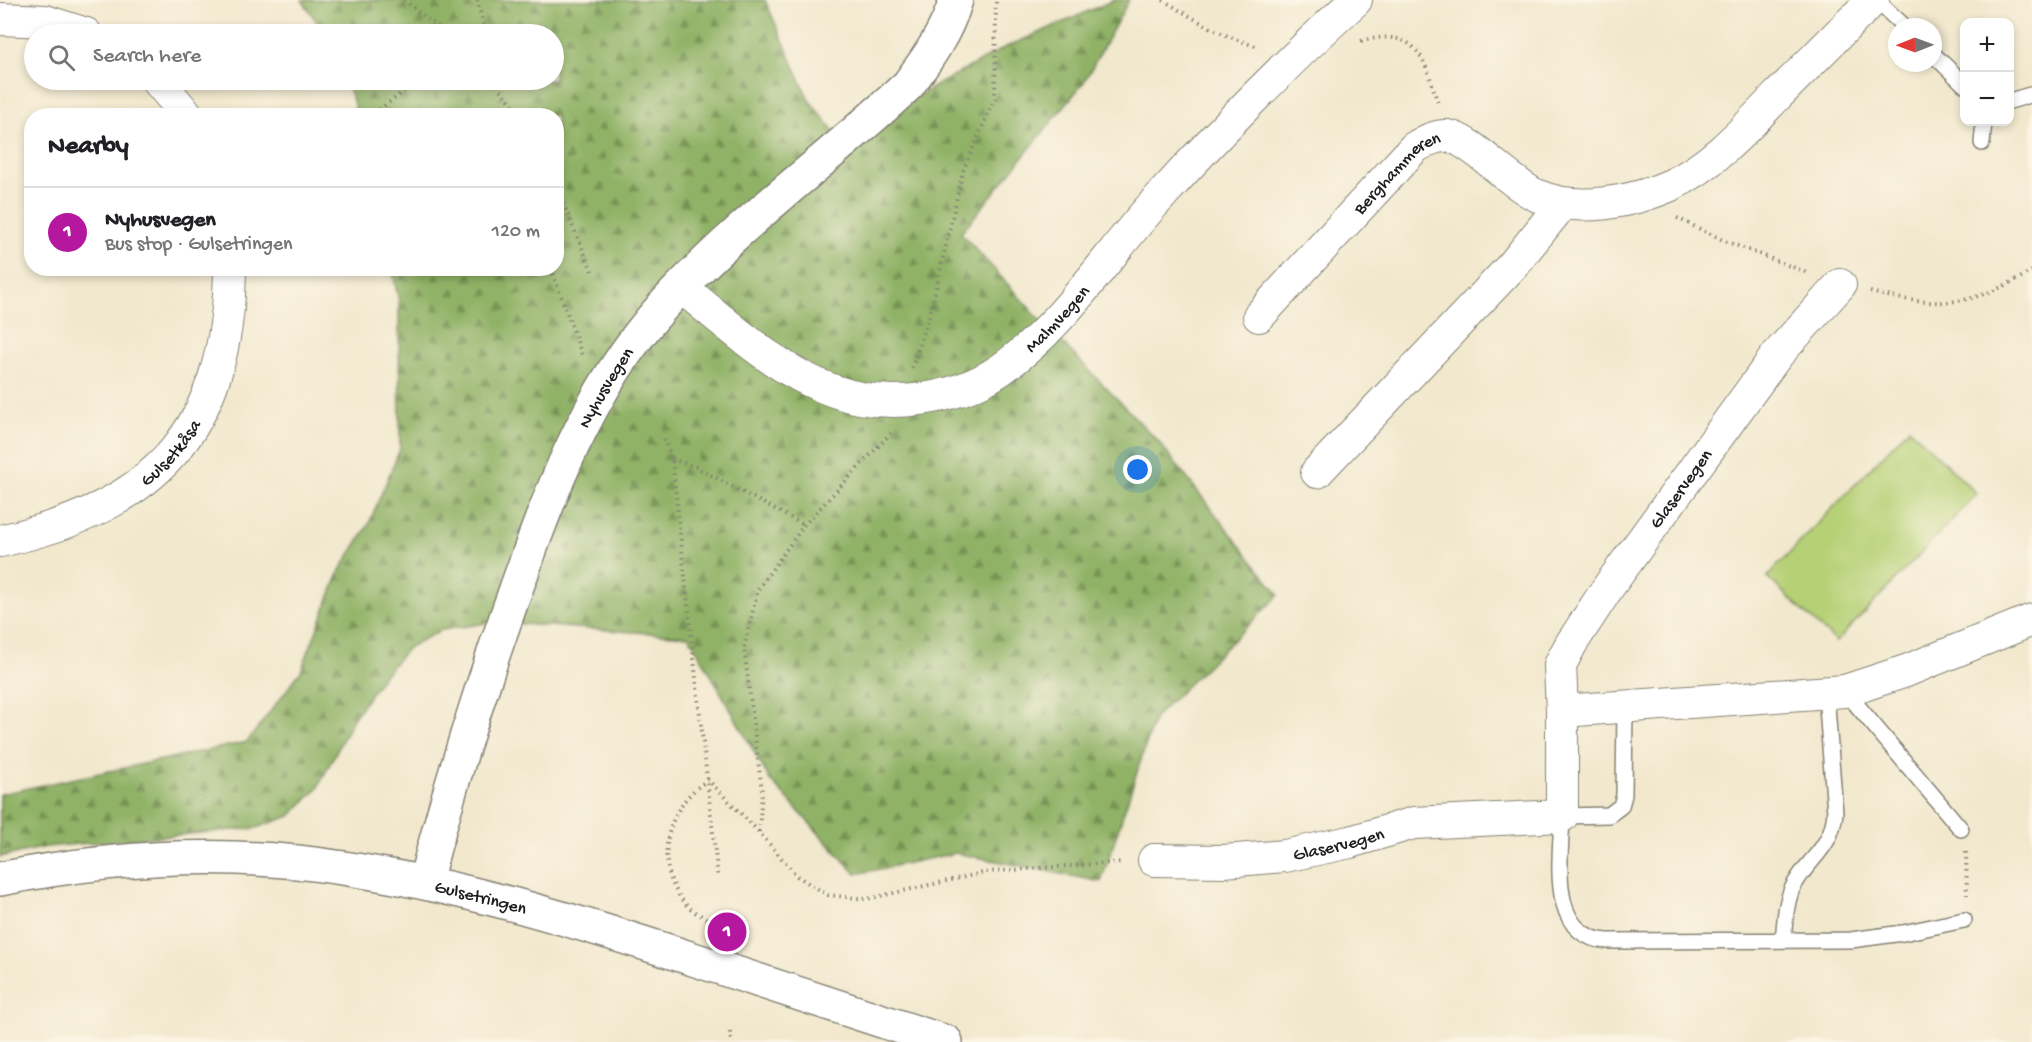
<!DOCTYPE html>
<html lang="en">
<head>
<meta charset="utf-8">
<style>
  body { margin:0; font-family:"Gochi Hand",sans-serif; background:#f2f2f2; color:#202124 }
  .controls { position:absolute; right:18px; top:18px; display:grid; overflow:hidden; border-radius:12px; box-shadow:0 3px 9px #0003 }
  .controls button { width:54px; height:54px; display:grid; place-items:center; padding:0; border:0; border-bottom:2px solid #e0e0e0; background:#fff; color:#202124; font:30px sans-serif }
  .compass { position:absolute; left:1888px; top:18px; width:54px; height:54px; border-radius:50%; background:#fff; box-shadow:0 3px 9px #0003; rotate:269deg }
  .you { position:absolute; left:1138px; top:470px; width:21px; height:21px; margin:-15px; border:4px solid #fff; border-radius:50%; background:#1a73e8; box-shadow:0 0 0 9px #1a73e833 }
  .badge { display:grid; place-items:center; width:39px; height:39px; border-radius:50%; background:#b5179e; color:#fff; font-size:20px; font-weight:700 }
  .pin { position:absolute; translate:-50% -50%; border:3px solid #fff; box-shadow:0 2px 6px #0006 }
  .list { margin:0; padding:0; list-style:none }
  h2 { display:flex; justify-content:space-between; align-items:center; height:78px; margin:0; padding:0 24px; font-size:26px }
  h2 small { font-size:20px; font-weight:400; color:#757577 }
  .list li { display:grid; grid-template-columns:39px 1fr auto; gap:18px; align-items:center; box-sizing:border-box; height:90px; padding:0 24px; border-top:2px solid #e0e0e0 }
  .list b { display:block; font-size:22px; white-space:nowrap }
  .list p { margin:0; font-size:20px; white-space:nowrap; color:#757577 }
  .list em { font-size:20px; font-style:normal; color:#757577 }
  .icon { flex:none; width:33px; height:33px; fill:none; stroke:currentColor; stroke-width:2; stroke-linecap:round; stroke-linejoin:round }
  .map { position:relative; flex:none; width:2032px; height:1042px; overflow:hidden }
  .search { position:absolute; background:#fff; box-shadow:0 3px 9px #0003; left:24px; top:24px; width:540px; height:66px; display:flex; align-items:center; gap:15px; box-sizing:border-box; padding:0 21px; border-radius:33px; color:#757577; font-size:22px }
  .panel { position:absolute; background:#fff; box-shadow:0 3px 9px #0003; left:24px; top:108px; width:540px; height:168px; border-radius:24px }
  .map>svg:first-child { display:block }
  .forest { fill:url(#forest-firs); stroke:#566741; stroke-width:1.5 }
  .green { fill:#b5d075; stroke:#687648; stroke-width:1.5 }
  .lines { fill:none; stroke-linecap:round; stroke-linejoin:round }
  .service-casing { stroke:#868274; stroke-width:18 }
  .minor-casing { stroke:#868274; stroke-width:34 }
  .tertiary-casing { stroke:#868274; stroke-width:36 }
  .path { stroke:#868274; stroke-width:4; stroke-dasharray:1.5 4.5; stroke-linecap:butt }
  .service { stroke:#fff; stroke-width:15 }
  .minor { stroke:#fff; stroke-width:32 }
  .tertiary { stroke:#fff; stroke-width:33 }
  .labels { text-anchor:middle; stroke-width:4.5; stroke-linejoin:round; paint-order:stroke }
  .street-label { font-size:18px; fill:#1c1c1c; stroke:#fcf5e5 }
</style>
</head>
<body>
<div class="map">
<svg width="2032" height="1042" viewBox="0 0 2032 1042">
  <defs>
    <pattern id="forest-firs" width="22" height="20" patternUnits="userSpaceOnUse" patternTransform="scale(1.5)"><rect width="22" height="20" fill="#90b266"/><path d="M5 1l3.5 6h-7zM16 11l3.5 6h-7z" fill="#759053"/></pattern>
  </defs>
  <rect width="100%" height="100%" fill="#fcf5e5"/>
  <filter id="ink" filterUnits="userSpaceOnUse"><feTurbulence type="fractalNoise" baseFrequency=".0167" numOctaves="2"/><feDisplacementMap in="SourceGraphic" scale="12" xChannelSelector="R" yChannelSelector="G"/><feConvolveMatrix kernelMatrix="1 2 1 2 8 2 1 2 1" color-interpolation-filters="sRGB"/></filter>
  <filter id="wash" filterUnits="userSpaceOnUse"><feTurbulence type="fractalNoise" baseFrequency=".008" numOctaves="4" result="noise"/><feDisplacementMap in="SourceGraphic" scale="24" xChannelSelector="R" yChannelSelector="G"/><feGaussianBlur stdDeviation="1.35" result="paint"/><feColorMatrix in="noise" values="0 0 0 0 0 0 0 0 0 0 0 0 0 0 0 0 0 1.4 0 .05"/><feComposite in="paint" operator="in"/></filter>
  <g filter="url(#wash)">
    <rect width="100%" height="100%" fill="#f1e8cd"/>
    <path class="forest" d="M302,0H765L809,100L840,139L1004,48L1114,0H1129L1084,82L961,233L1043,323L1158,441L1279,595L1155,717L1101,882L956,853L856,874L770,780L689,636L494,622L441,630L409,647L382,677L353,719L317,789L290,816L256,828L46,847L0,857V794L247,742L301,671L340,570L368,526L400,449L399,302L392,269L556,268V116L358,115L345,80H554V34H325Z"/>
    <path class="green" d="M1909,428L1977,494L1836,642L1767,577Z"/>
  </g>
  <g filter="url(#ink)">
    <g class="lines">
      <defs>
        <path id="service" d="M1876,0L1905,27
          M1933,54L1964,84
          M2010,101L2030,95
          M1982,143L1984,122
          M1845,691L1961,829
          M1625,707L1624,795L1621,806L1609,815L1562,816C1561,859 1547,936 1607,941L1851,940L1903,933L1964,920
          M1783,940C1785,923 1785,905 1792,889C1808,857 1831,851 1835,813L1826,693"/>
        <g id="minor">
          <path d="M0,19L45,21L86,34"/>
          <path d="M157,80L188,116"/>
          <path id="s1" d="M681,287C729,325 776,371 834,391C887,410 954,401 1000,370C1061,328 1103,261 1151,207C1216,135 1284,65 1356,0"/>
          <path id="s2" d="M1259,316L1414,148C1424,142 1435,135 1448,136C1471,139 1510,184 1538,196C1578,213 1633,202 1671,185C1712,166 1745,129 1776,97C1808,65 1840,32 1873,0"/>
          <path d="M1317,472L1513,265L1562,204"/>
          <path id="s3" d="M0,541C156,507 228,431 230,268"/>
          <path id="s4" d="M1562,711L1560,665L1571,644L1609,586L1777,355L1840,285"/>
          <path id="s5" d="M1154,860L1224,861L1285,856L1350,842L1414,823L1562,816V711L1845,691L1906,671L2032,620"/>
        </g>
        <g id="tertiary">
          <path id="s6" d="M0,879C96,860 199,852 297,862C435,877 567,918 699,961C782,988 864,1015 946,1042"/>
          <path id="s7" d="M425,882C449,788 478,697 510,606C548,499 585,393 662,307C736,225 827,161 908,85C928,58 946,33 956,0"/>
        </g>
      </defs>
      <use href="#service" class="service-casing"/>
      <use href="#minor" class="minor-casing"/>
      <use href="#tertiary" class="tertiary-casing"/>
      <path class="path" d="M404,0L446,34
        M477,0L486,34
        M1163,0C1194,19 1223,37 1259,47
        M1361,41C1418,27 1424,57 1438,104
        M494,80L521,116
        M369,116L397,97L414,80
        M556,187L592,271
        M1677,218L1725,241L1808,273
        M551,268L583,358
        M1870,292C1941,309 1969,307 2032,271
        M912,368L931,310L963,171L995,98L996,0
        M664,439L672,459L718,879
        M672,459L696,467L804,525
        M759,832L762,791L744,648L758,589L804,525L891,433
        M1966,852L1967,895
        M718,923C705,918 691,912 683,901C652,861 667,805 708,780L759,832L797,876L828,895L867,899L987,872L1123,862
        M730,1032L731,1042"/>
      <use href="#service" class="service"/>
      <use href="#minor" class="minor"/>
      <use href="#tertiary" class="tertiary"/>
    </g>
  </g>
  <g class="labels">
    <g class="street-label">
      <text dy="6" stroke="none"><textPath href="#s2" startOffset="200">Berghammeren</textPath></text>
      <text dy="6" stroke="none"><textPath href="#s1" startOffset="436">Malmvegen</textPath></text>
      <text dy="6" stroke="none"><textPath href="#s7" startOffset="528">Nyhusvegen</textPath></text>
      <text dy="6" stroke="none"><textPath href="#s3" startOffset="196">Gulsetkåsa</textPath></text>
      <text dy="6" stroke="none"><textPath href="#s4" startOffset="260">Glaservegen</textPath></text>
      <text dy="6" stroke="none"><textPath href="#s5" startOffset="186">Glaservegen</textPath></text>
      <text dy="6" stroke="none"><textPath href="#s6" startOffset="486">Gulsetringen</textPath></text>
    </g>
  </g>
</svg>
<div class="controls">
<button>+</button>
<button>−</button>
</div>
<svg class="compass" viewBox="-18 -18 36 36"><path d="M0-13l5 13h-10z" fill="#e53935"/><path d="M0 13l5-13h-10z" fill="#757577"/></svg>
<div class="you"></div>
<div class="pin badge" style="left:727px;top:932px">1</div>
<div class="search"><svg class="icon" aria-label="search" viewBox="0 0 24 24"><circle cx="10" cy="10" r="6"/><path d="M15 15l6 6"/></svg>Search here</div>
<section class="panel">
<h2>Nearby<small></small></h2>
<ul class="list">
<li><span class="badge">1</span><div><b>Nyhusvegen</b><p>Bus stop · Gulsetringen</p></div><em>120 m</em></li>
</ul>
</section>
</div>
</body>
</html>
